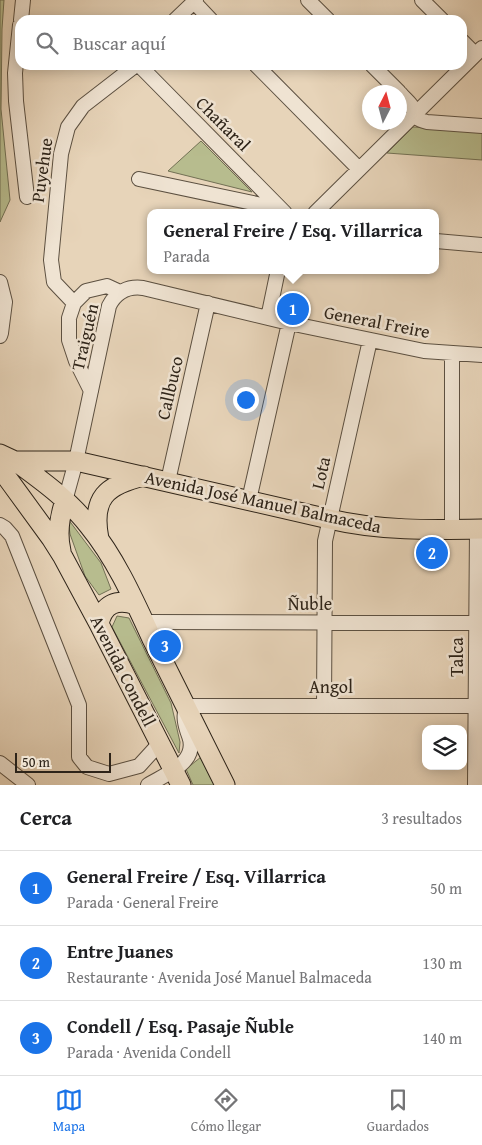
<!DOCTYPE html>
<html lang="es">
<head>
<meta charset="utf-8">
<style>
  body { margin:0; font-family:"Gentium Book Plus",serif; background:#f6f6f6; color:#202124 }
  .controls { position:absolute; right:15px; bottom:15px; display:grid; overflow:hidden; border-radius:10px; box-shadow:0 2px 12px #0003 }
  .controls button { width:45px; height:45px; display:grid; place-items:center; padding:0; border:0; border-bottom:1px solid #e0e0e0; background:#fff; color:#202124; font:25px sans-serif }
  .compass { position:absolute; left:362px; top:85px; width:45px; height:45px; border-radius:50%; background:#fff; box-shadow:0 2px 12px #0003; rotate:6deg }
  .scale { position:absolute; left:15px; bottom:12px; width:96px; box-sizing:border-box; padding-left:5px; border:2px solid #2e2419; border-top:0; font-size:14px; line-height:18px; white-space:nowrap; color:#2e2419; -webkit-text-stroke:4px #efe3d2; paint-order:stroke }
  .you { position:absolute; left:245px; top:399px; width:18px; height:18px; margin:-12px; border:4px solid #fff; border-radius:50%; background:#1a73e8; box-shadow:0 0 0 8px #1a73e833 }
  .badge { display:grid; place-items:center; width:32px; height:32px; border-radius:50%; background:#1a73e8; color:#fff; font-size:16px; font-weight:700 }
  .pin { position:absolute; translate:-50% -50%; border:2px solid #fff; box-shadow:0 1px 5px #0006 }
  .popup { position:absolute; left:147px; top:209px; width:292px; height:65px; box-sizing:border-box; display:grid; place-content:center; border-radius:10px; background:#fff; filter:drop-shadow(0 1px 4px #0005); font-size:16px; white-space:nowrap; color:#757577 }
  .popup b { font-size:19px; color:#202124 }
  .popup::after { content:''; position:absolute; left:50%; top:100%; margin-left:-10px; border:10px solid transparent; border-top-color:#fff }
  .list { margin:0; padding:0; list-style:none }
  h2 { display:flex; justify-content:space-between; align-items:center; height:65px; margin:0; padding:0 20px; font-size:21px }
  h2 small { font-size:16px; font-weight:400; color:#757577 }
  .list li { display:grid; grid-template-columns:32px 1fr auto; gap:15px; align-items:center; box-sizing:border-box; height:75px; padding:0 20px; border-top:1px solid #e0e0e0 }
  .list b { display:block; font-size:19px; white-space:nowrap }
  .list p { margin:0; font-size:16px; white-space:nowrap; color:#757577 }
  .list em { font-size:16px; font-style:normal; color:#757577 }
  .icon { flex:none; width:28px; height:28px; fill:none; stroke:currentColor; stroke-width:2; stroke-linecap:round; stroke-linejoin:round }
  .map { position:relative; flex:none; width:482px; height:785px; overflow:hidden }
  .search { position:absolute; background:#fff; box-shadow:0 2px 12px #0003; left:15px; right:15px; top:15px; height:55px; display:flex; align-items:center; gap:12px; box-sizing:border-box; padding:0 18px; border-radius:15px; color:#757577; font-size:19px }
  .sheet { height:290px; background:#fff }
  nav { display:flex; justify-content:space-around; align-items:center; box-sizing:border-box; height:70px; border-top:1px solid #e0e0e0; background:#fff; font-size:14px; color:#757577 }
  nav a { display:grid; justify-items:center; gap:2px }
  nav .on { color:#1a73e8 }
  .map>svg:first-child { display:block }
  .green { fill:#b7bc8e; stroke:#727054 }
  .building { fill:url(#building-back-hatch); stroke:#2e2419; filter:url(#shadow) }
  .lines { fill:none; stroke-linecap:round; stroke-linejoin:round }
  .minor-casing { stroke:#5c5041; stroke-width:16 }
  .major-casing { stroke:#2e2419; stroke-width:21 }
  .minor { stroke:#efe3d2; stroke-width:14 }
  .major { stroke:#e7d4b9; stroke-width:19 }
  .labels { text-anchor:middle; stroke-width:5; stroke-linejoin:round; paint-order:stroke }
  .street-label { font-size:18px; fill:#2e2419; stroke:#efe3d2 }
</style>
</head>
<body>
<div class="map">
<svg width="482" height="785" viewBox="0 0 482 785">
  <defs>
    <pattern id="building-back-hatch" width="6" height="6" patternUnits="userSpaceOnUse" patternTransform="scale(1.25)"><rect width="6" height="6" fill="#d19a7f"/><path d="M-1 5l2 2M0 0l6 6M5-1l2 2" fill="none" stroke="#aa7d67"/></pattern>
    <filter id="shadow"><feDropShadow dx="4.5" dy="4.5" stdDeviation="0" flood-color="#0004"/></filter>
  </defs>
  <rect width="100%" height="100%" fill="#e7d4b9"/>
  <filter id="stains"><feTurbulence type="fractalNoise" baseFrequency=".004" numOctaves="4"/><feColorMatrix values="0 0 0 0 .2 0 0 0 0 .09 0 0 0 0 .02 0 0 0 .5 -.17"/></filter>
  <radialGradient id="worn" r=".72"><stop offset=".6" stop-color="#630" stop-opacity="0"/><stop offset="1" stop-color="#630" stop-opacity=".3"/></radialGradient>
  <path class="green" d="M0,0H4L2,29L1,109L10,200L0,222Z
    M413,127L482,130V160L387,153Z
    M201,141L252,192L168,171Z
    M68,519L101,563L111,589L99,595L85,576L70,534Z
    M117,616L129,618L171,703L180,742L179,753L112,627Z
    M201,757L215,785H193L186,769Z"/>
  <path class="building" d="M424,547H440V558H424Z"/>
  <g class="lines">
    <defs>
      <path id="minor" d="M308,0L328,20
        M422,0L442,20
        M194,2L211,20
        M21,20L23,0
        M175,20L196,0
        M20,25L15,73L16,101L27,197
        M462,41L475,54
        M139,65L285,213
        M256,65L359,169
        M372,65L399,92
        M400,93C403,97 408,101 411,105C416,116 414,119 427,122L482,126
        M139,179L281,209
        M315,213L482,48
        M436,241L482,245
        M0,282L5,302L1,333L0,336
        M74,303L54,282L51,260L61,154L68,127L83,106L136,65
        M268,318L278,270
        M91,391L76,361L69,340V318L74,303L86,291L107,286L120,292
        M168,481L208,303
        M249,500L289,323
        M65,501L76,461L109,306C116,292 128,286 143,288L289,323L424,351L482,355
        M0,525L5,528L12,536L79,705V757L87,767L109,774L139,766L160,743
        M452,529V353
        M144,622L476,623
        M324,706L325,541L370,340
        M0,763L28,785
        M148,785C166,774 199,762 189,736C185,725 183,717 186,706H476
        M475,785L477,529"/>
      <path id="major" d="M0,454L15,461H76L329,519C380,531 430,530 482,529
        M15,461C41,480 69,500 89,526C116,559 134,600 152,639C176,688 201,736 225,785
        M0,468L51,538L63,557L99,624L181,785
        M99,539C91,498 106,485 144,476
        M61,551C57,534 59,518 65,501
        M99,624C103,604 117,598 136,605"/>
    </defs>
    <use href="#minor" class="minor-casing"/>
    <use href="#major" class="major-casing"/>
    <use href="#minor" class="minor"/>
    <use href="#major" class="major"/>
  </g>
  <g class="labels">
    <g class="street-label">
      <text transform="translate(223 124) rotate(45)" y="6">Chañaral</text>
      <text transform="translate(42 170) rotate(-82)" y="6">Puyehue</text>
      <text transform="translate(377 322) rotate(11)" y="6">General Freire</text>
      <text transform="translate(85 337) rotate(-77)" y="6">Traiguén</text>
      <text transform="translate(170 388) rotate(-77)" y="6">Callbuco</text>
      <text transform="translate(321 473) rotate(-77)" y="6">Lota</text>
      <text transform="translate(263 502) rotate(12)" y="6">Avenida José Manuel Balmaceda</text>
      <text x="310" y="610">Ñuble</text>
      <text transform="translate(457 657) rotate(-90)" y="6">Talca</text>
      <text transform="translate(123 671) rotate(63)" y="6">Avenida Condell</text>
      <text x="331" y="693">Angol</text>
    </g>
  </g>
  <rect width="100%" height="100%" filter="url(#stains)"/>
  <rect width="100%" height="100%" fill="url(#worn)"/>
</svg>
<div class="controls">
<button><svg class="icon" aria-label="layers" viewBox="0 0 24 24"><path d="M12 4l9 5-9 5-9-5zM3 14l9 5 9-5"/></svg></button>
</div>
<svg class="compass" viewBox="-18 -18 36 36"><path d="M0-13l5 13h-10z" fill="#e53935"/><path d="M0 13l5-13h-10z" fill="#757577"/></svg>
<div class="scale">50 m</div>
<div class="you"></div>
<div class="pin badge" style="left:293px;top:309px">1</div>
<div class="popup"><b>General Freire / Esq. Villarrica</b>Parada</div>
<div class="pin badge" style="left:432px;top:553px">2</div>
<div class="pin badge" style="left:165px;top:646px">3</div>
<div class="search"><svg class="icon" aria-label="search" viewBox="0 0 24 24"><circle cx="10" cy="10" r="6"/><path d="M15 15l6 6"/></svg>Buscar aquí</div>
</div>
<section class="sheet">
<h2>Cerca<small>3 resultados</small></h2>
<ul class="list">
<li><span class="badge">1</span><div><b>General Freire / Esq. Villarrica</b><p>Parada · General Freire</p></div><em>50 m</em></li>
<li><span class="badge">2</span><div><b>Entre Juanes</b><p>Restaurante · Avenida José Manuel Balmaceda</p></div><em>130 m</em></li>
<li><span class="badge">3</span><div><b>Condell / Esq. Pasaje Ñuble</b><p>Parada · Avenida Condell</p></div><em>140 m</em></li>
</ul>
</section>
<nav>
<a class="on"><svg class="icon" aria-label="map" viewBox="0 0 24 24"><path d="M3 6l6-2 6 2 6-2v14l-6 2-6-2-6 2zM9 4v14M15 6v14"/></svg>Mapa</a>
<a><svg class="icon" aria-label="directions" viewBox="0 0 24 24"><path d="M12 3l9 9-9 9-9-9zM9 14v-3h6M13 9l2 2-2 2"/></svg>Cómo llegar</a>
<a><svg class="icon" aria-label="saved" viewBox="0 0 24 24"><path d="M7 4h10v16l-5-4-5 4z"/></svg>Guardados</a>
</nav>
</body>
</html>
